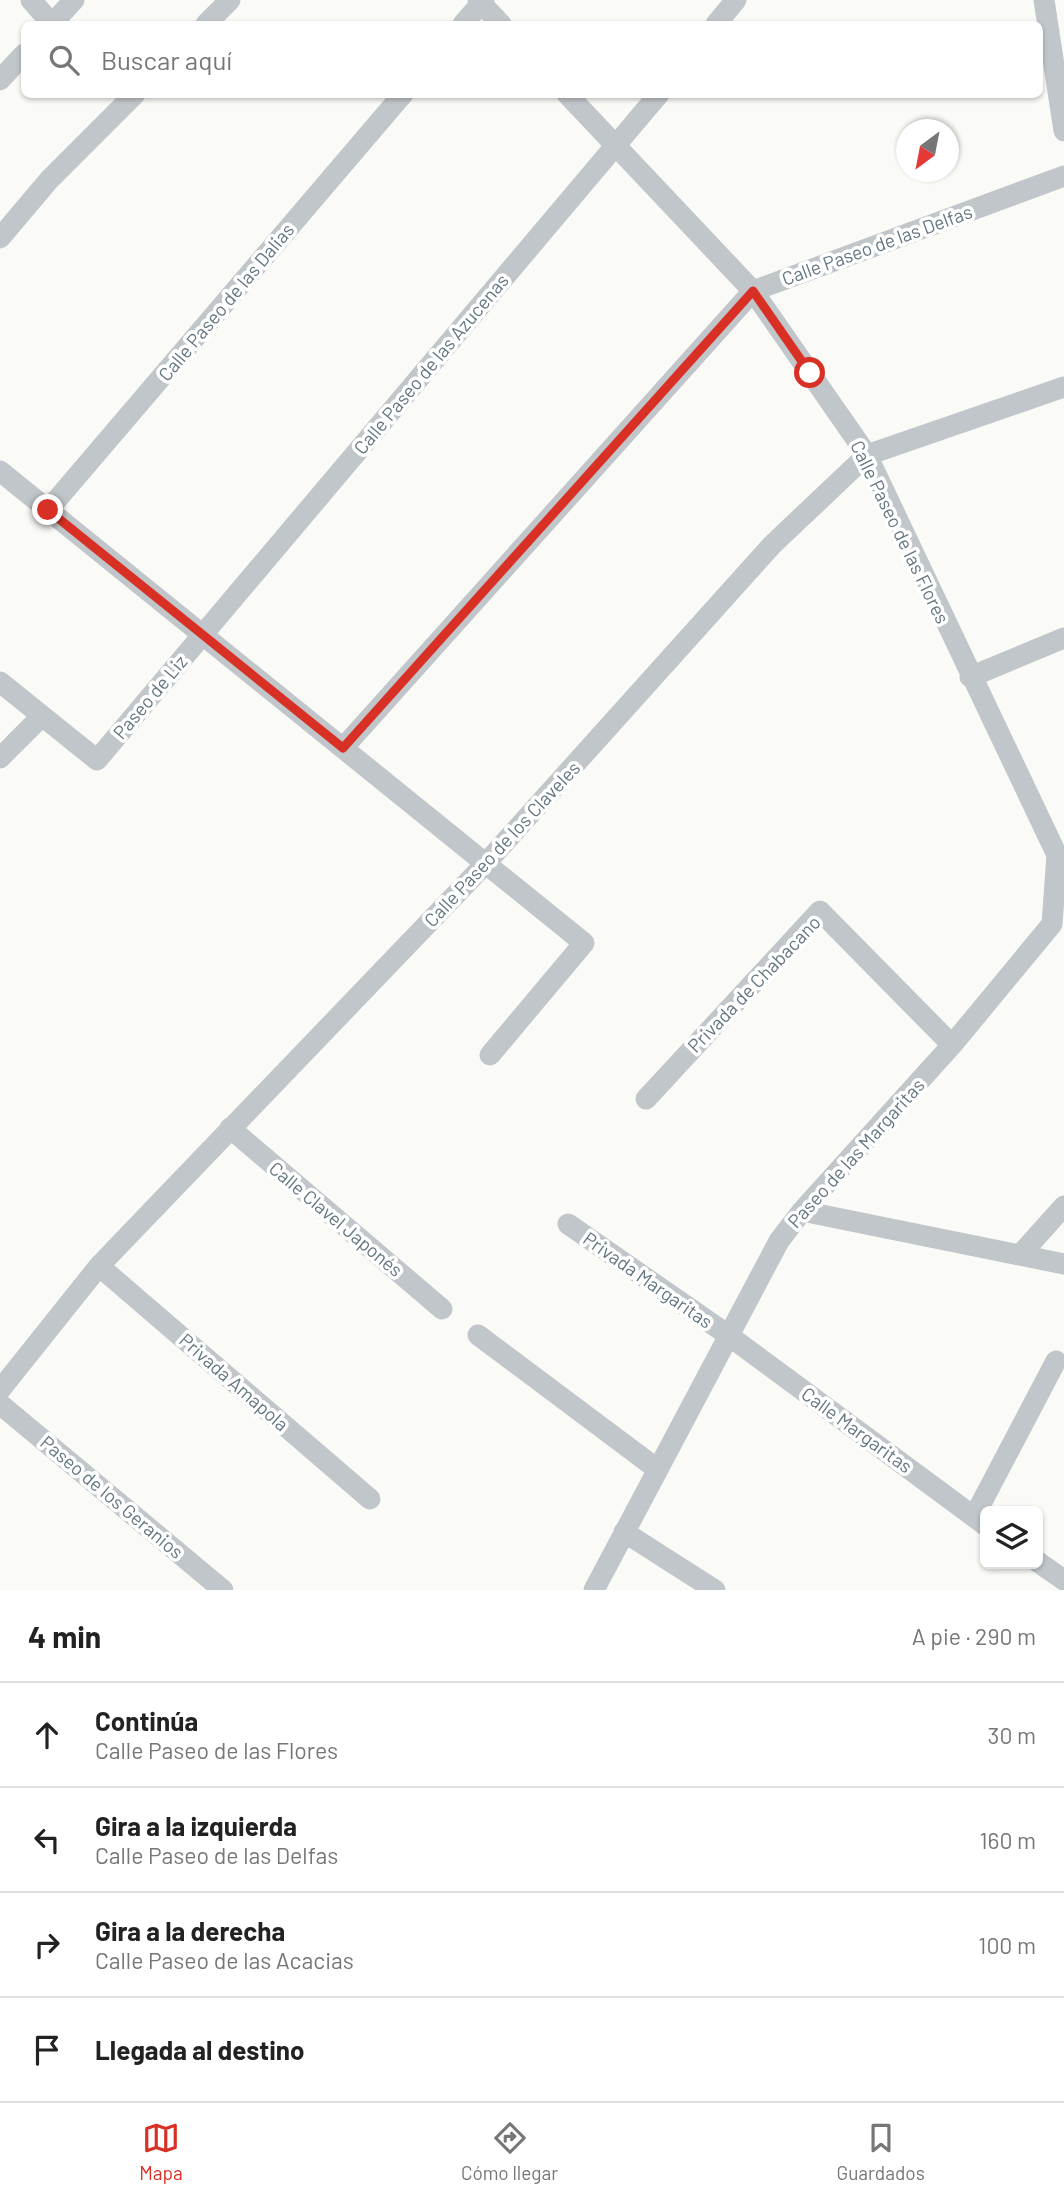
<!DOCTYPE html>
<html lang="es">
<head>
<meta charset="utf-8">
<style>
  body { margin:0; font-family:Barlow,sans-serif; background:#f6f6f6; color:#222 }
  .controls { position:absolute; right:21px; bottom:21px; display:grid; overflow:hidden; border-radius:10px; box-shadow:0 2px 5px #0004 }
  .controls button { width:63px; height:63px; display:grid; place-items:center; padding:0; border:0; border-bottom:2px solid #e0e0e0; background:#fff; color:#222; font:35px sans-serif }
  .compass { position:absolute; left:896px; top:119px; width:63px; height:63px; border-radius:50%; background:#fff; box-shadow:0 2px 5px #0004; rotate:212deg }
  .stop { position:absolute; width:21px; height:21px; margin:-16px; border:5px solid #d93025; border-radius:50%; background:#fff }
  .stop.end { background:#d93025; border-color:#fff; box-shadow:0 2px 7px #0008 }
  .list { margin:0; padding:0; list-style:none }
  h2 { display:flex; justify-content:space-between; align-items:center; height:91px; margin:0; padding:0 28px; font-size:30px }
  h2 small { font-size:23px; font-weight:400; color:#767676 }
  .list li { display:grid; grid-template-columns:46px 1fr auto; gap:21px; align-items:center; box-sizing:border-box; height:105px; padding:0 28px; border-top:2px solid #e0e0e0 }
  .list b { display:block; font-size:26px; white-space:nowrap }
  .list p { margin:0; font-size:23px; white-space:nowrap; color:#767676 }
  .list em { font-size:23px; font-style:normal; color:#767676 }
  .icon { flex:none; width:38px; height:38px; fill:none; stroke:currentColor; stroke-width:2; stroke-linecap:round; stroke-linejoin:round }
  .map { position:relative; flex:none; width:1064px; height:1590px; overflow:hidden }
  .search { position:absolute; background:#fff; box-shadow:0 2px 5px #0004; left:21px; right:21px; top:21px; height:77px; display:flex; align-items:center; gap:18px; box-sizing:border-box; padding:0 24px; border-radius:10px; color:#767676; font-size:26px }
  .sheet { height:511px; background:#fff }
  nav { display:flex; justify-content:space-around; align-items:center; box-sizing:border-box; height:98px; border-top:2px solid #e0e0e0; background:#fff; font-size:19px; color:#767676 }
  nav a { display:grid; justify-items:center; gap:4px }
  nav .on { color:#d93025 }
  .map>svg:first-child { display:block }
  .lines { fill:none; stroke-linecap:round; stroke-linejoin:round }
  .minor { stroke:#c1c6ca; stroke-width:21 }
  .route { stroke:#d93025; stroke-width:9 }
  .labels { text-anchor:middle; stroke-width:7; stroke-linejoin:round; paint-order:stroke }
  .street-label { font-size:19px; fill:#657782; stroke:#fff }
</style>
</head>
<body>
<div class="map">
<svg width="1064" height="1590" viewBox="0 0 1064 1590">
  <rect width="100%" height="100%" fill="#fafaf7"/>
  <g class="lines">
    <path class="minor" d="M31,0L52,24
      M478,0L501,24
      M1044,0L1064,131
      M52,24L74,0
      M206,24L230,0
      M463,24L484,0
      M716,24L736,0
      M0,80L24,54
      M567,94L753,291L867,455L1057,855L1052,924L952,1045L802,1211L779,1241L594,1590
      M0,238L49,180L135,94
      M0,471L584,943L490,1055
      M48,510L403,94
      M970,677L1064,638
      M0,682L97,760L659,94
      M343,748L753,291L1064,176
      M0,758L42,716
      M646,1099L820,911L952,1045
      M230,1128L442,1309
      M802,1211L1064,1264
      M568,1224L728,1335L985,1525
      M1021,1254L1064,1206
      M99,1266L370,1499
      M478,1335L657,1469
      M0,1390L99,1266L487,862L772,545L867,455L1064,387
      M0,1404L223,1590
      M974,1517L1056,1361
      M624,1532L715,1590
      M1038,1562L1064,1580"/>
  </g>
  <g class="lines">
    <path class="route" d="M48,510L343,748L753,291L810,373"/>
  </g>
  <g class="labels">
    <g class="street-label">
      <text transform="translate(877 245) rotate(-20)" y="7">Calle Paseo de las Delfas</text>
      <text transform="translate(226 302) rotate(-50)" y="7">Calle Paseo de las Dalias</text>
      <text transform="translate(431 364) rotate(-50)" y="7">Calle Paseo de las Azucenas</text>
      <text transform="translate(900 532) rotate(64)" y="7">Calle Paseo de las Flores</text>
      <text transform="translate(150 697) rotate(-50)" y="7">Paseo de Liz</text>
      <text transform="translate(502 844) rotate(-47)" y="7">Calle Paseo de los Claveles</text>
      <text transform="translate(754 984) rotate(-46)" y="7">Privada de Chabacano</text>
      <text transform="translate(856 1153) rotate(-48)" y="7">Paseo de las Margaritas</text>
      <text transform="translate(336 1219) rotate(40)" y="7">Calle Clavel Japonés</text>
      <text transform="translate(648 1280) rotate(35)" y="7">Privada Margaritas</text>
      <text transform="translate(234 1382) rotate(41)" y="7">Privada Amapola</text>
      <text transform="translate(857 1430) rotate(36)" y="7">Calle Margaritas</text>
      <text transform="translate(112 1497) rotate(40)" y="7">Paseo de los Geranios</text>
    </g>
  </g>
</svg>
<div class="controls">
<button><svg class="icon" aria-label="layers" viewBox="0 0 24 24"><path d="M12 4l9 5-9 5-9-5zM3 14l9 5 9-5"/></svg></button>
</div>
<svg class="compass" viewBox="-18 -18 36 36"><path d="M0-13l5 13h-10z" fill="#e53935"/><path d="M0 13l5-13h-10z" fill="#767676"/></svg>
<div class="stop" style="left:810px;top:373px"></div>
<div class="stop end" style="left:48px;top:510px"></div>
<div class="search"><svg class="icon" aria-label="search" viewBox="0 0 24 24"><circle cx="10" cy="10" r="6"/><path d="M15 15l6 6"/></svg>Buscar aquí</div>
</div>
<section class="sheet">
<h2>4 min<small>A pie · 290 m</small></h2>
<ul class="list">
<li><svg class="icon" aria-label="ahead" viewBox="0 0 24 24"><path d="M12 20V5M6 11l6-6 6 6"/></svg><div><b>Continúa</b><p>Calle Paseo de las Flores</p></div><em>30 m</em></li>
<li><svg class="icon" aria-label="left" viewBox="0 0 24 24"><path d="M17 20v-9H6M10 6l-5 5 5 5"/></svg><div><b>Gira a la izquierda</b><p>Calle Paseo de las Delfas</p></div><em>160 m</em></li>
<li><svg class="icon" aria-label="right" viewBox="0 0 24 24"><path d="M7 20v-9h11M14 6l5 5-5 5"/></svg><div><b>Gira a la derecha</b><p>Calle Paseo de las Acacias</p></div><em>100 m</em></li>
<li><svg class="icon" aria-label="arrive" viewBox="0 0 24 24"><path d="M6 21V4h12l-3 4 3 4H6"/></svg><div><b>Llegada al destino</b></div></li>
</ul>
</section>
<nav>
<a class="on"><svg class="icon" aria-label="map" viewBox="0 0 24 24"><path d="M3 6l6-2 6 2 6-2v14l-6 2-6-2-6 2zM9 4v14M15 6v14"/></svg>Mapa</a>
<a><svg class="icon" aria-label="directions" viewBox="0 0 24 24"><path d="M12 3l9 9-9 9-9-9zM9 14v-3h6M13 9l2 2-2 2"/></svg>Cómo llegar</a>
<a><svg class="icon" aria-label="saved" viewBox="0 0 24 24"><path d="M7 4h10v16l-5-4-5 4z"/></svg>Guardados</a>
</nav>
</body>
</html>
